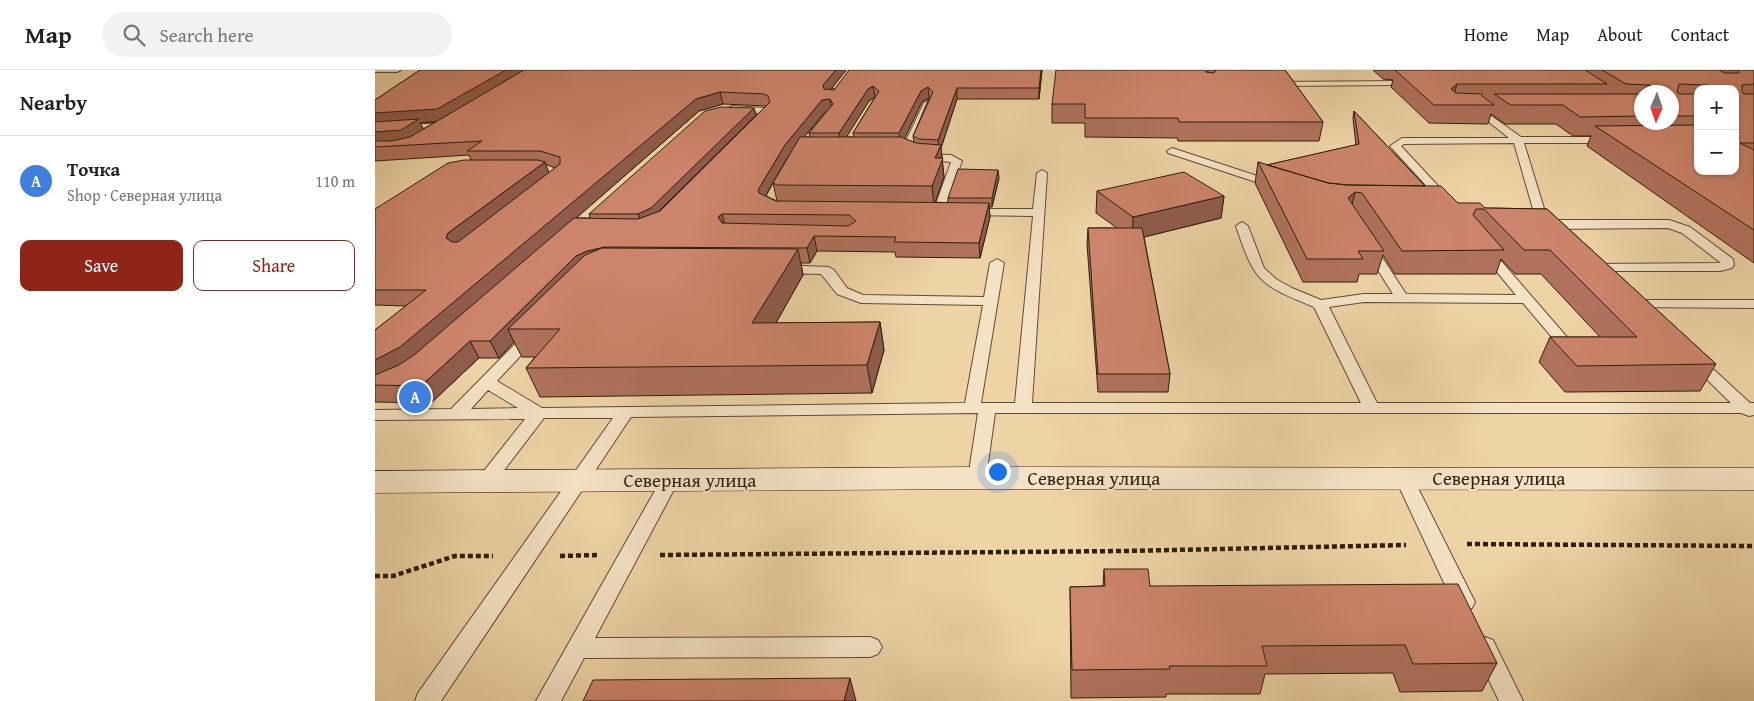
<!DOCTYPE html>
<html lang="en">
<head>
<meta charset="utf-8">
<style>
  body { margin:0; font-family:"Gentium Book Plus",serif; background:#f2f2f2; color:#222 }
  .controls { position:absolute; right:15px; top:15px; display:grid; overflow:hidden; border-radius:10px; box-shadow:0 1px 4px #0004 }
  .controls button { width:45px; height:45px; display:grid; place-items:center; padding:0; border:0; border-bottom:1px solid #e0e0e0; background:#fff; color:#222; font:25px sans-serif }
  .compass { position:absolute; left:1259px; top:15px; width:45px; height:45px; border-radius:50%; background:#fff; box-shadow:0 1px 4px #0004; rotate:182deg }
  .you { position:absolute; left:622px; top:401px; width:18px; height:18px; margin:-12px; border:4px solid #fff; border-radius:50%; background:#1a73e8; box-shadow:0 0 0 8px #1a73e833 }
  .badge { display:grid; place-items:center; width:32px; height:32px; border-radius:50%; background:#8f2418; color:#fff; font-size:16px; font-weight:700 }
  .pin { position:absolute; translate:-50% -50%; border:2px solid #fff; box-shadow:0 1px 5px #0006 }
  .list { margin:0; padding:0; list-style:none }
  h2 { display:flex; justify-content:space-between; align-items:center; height:65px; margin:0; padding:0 20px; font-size:21px }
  h2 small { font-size:16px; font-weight:400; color:#767676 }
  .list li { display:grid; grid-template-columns:32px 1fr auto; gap:15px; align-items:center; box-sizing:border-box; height:90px; padding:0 20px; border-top:1px solid #e0e0e0 }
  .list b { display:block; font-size:19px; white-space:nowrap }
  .list p { margin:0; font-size:16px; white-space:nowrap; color:#767676 }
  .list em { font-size:16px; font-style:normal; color:#767676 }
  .actions { display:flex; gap:10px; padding:15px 20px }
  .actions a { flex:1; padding:11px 0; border:1px solid #8f2418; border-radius:10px; text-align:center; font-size:18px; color:#8f2418 }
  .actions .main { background:#8f2418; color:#fff }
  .icon { flex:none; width:28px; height:28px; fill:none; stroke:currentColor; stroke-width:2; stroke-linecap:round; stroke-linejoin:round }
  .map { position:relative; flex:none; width:1379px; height:631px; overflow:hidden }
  header { display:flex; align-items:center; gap:30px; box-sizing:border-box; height:70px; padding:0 25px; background:#fff; border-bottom:1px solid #e0e0e0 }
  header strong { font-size:24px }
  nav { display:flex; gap:28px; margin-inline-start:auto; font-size:18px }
  .search { width:350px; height:45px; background:#f2f2f2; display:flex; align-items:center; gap:12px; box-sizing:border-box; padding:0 18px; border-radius:28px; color:#767676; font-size:19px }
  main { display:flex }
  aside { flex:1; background:#fff }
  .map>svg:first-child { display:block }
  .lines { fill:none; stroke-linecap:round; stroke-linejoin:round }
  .service-casing { stroke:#5c4b36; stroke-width:2 }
  .secondary-casing { stroke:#2c1e11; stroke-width:1 }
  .path { stroke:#2c1e11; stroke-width:4.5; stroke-dasharray:5 3; stroke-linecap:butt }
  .service { fill:#f4e2c4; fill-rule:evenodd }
  .secondary { fill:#f4e2c4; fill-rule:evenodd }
  .wall { fill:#b0725d; stroke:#2c1e11; fill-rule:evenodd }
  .shaded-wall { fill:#905c4c; stroke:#2c1e11 }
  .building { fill:#cd846c; stroke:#2c1e11; fill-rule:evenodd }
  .labels { text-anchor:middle; stroke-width:4; stroke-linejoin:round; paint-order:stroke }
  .street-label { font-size:19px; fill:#2c1e11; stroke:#f4e2c4 }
</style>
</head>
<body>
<header>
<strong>Map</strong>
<div class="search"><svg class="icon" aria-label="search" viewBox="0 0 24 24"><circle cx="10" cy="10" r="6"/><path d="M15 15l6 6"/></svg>Search here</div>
<nav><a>Home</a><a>Map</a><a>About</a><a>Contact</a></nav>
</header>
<main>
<aside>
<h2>Nearby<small></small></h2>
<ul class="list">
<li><span class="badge" style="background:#3f7fe0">A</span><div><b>Точка</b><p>Shop · Северная улица</p></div><em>110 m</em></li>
</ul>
<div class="actions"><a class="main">Save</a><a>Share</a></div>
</aside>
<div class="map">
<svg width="1379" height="631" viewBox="0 0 1379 631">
  <rect width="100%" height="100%" fill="#eed3a5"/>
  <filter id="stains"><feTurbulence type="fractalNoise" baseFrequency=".004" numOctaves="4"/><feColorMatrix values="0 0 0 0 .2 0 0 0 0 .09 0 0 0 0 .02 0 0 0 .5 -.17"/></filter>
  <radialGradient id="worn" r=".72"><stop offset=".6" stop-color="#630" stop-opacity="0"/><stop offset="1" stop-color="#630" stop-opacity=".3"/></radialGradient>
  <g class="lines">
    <defs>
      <path id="service" d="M0,0H26L22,2H0Z
        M1032,11L1033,13L1029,15L899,16L895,14L899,12Z
        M553,30L557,33L536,81L531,84L527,83L526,81L549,33Z
        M358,36L391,38L395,41L384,55L381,56L376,53L384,43L355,41V37Z
        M1108,40L1146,67H1234L1239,70L1234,73H1149L1171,145L1178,150H1294L1315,157L1358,189L1359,195L1357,198L1345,201H1216L1214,198L1216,195L1221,194L1346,193L1307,163L1293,158L1173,159L1160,146L1139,73L1029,74L1026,76L1078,132L1076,134H1068L1015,76L1027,68H1134L1105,45L1103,43Z
        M70,53L75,56L73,58L0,63V57Z
        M797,78L904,113L905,115L900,118L896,117L793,83L792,81Z
        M547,84L576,85L587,91L568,144H560L558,142L576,92L543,89L542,87Z
        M667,100L672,103L657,333H986L939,237C884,214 880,213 861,156L867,152L873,156L889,198L901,209L917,218L946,230L989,224H1018L987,175L993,171L997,172L1031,224L1141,225L1103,179L1105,176H1113L1205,282L1202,285H1192L1148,233L989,232L954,237L1002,333H1356L1314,292L1311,289L1314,286H1324L1375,333H1379V345L1374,346L1366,343H620L611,408L609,413L602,414L595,413L593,408L603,343L256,347L66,631H40L43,623L238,348H169L117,416L110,418L103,416L101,411L150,349L0,350V340L76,339L154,260H164L166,263L164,266L122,311L167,338L590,333L608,235L486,233L462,224L446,204L405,203L398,199L405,195L454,197L459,200L472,218L488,225L609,227L615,193L622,189L629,193L606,333H640L658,146L592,145L586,142L592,139H658L662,103ZM113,320L143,338L96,339Z
        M1260,230H1379V238L1255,237L1253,234L1255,231Z
        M1029,402L1036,403L1038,408L1100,532L1097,538L1089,541L1081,538L1078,532L1020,408L1022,403Z
        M295,403L302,405L304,410L220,568L495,567L503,570L507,577L503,584L495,587L209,588L186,631H161L286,410L288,405Z
        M1110,567L1118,570L1148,631H1124L1098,577L1102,570Z"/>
      <path id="secondary" d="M602,397L1379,398V420L602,419L0,423V401Z"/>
    </defs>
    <use href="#service" class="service-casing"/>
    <use href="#secondary" class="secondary-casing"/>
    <path class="path" d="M1092,474L1379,476
      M285,485L751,481L1031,475
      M185,486L223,485
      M0,506H18L80,486H118"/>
    <use href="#service" class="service"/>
    <use href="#secondary" class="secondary"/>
  </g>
  <path class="wall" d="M45,0H471L456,19L667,0L664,29H582L566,78L569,107L560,132L573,133V128L624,108L617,137H614L615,147L605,188L521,187L520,182L442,181L435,193H426L428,205L401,253L505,252L509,280L497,323L165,327L151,298L160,287H147L139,272L124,288H104L56,333L0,332V260L31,236L0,235V139L96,90L94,85L0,91V30ZM500,27L478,63L479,67H471L494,31ZM554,28L538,66L539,72L529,69L547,32ZM348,34L391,36L285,141L381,45L379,38L214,144L215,148H201L324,41ZM450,42H452L434,63L435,67H429ZM61,52L48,59L45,53ZM170,94L180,98L174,103ZM398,113L402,131L391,126Z
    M832,0H910L948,52L944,71H803L802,68L710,67V53H677V34L831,2L833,3Z
    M998,0H1379V193L1212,76L1216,66H1198L1181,54H1130L1116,44L1113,54L1054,53L1016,17L1018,10L1008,9ZM1323,19H1360L1323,101ZM1266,22H1296V52H1266Z
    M979,41L1050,116L1083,133L1110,138L1172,139L1341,294L1325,321L1190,322L1164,292L1175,267H1225L1166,204H1140L1126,189L1121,204H1020L1008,185L1002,204H984L982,212H928L880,113L883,92L892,95L981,75L978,48Z
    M722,121L849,126L846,148L769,167L795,304L793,322H723L712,174L713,158H742L721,143Z
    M729,499L775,516L1122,593L1107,621L1025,622L1018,603L890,604L885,624H791V627L696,628L695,517L728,516Z"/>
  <path class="shaded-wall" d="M131,0H154L67,51L45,53L50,61L32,72L0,75V43Z
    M461,0H471L450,27L448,15Z
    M666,0H667L664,29V18Z
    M1082,14L1077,32L1076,19Z
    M498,16L500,27L494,31L466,76L464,63L493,19Z
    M553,17L554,28L547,32L526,76L524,63L546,21Z
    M582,18V29L566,78L569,107L559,136L557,116L560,88L564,79L563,70Z
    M345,22L348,34L324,41L35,293L0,313V290L321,29Z
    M455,29L457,41L450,42L412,88L386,134L383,120L410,75L447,30Z
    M379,38L381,45L279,146L266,152L263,144Z
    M170,92L175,106L80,178L71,168L73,163Z
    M623,100L624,108L617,137V128Z
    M980,122L975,143L973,128Z
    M849,126L846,148L757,170L758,147Z
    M614,133L615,147L605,188L604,173Z
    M347,144L351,158L343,147Z
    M439,166L442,181L435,193L432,178Z
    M230,177L236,192L133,259L139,272L124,288L115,271L201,186L212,181Z
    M423,179L428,205L385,281L377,253Z
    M505,252L509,280L497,323L492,295Z
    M95,271L104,288L56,333L46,316Z
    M475,608L481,631H469Z"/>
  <path class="building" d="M45,0H131L62,39L0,43V30Z
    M149,0H461L448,15L449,19L459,20L474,0H666L664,18H582L563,70L544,69L538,66L558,22L553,17L546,21L524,63H478L504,21L498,16L493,19L464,63H434L458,34L455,29L447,30L410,75L383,120L384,123L401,131L614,133L604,173L519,172L521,167L439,166L432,178L230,177L212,181L201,186L115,271H95L46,316L0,315V305L24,295L39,285L199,148L263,149L285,141L395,32L393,26L389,24L345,22L321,29L25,277L0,290V260L51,220H0V139L73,93L89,90H163L170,92L73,163L71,168L77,172H83L185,94V87L165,81H92L107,71L0,77V71H17L35,67ZM347,144L474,145L481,151L473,156L347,153L343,147Z
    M681,0H830L831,2L839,3L841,0H910L948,52H804L803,48H710V34H677Z
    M1020,0H1210L1232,14H1082L1076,19L1081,23L1107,24V26L1119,35H1059Z
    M1227,0H1344L1350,3H1364L1363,0H1379V14L1367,15V22L1369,24H1379V73H1365L1379,80V160L1220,56L1323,55V101H1360V19H1333V15L1304,14L1302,22L1304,24H1323V46H1296V22H1275H1276L1275,15L1251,14Z
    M1119,24H1266V46L1205,47L1188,35H1136Z
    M346,37L379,38L276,138L263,144H214L330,41Z
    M979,41L1050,116L973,115L953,113L892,95L984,74Z
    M44,49L26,60L0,62V52Z
    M425,67H526L541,73L566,75L560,88H568L557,116L402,115L398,113Z
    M883,92L953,113L973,115L1066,116L1083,133H1105L1110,138L1172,139L1341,294L1202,296L1175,267H1262L1175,180H1149L1109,139H1101L1098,145L1129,180L1027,181L987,123L980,122L973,128L1009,181H983L988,189H932Z
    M583,99L623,100L617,128H573Z
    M809,102L849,126L758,147L722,121Z
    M713,158H767L795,304H723Z
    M227,178L423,179L377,253L505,252L492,295L151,298L185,259H133L210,185Z
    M729,499H773L775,516L1083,514L1122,593L1038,594L1030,575L887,576L892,596H794L795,599L697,600L695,517L730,516Z
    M475,608L469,631H208L218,610Z"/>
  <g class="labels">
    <g class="street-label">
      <text x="719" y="415">Северная улица</text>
      <text x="1124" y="415">Северная улица</text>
      <text x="315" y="417">Северная улица</text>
    </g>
  </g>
  <rect width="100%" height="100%" filter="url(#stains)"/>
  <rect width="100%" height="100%" fill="url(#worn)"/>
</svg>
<div class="controls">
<button>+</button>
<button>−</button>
</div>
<svg class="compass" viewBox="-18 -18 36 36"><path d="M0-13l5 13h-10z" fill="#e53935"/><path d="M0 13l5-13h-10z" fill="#767676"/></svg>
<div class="you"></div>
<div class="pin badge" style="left:40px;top:327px;background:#3f7fe0">A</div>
</div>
</main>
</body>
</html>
